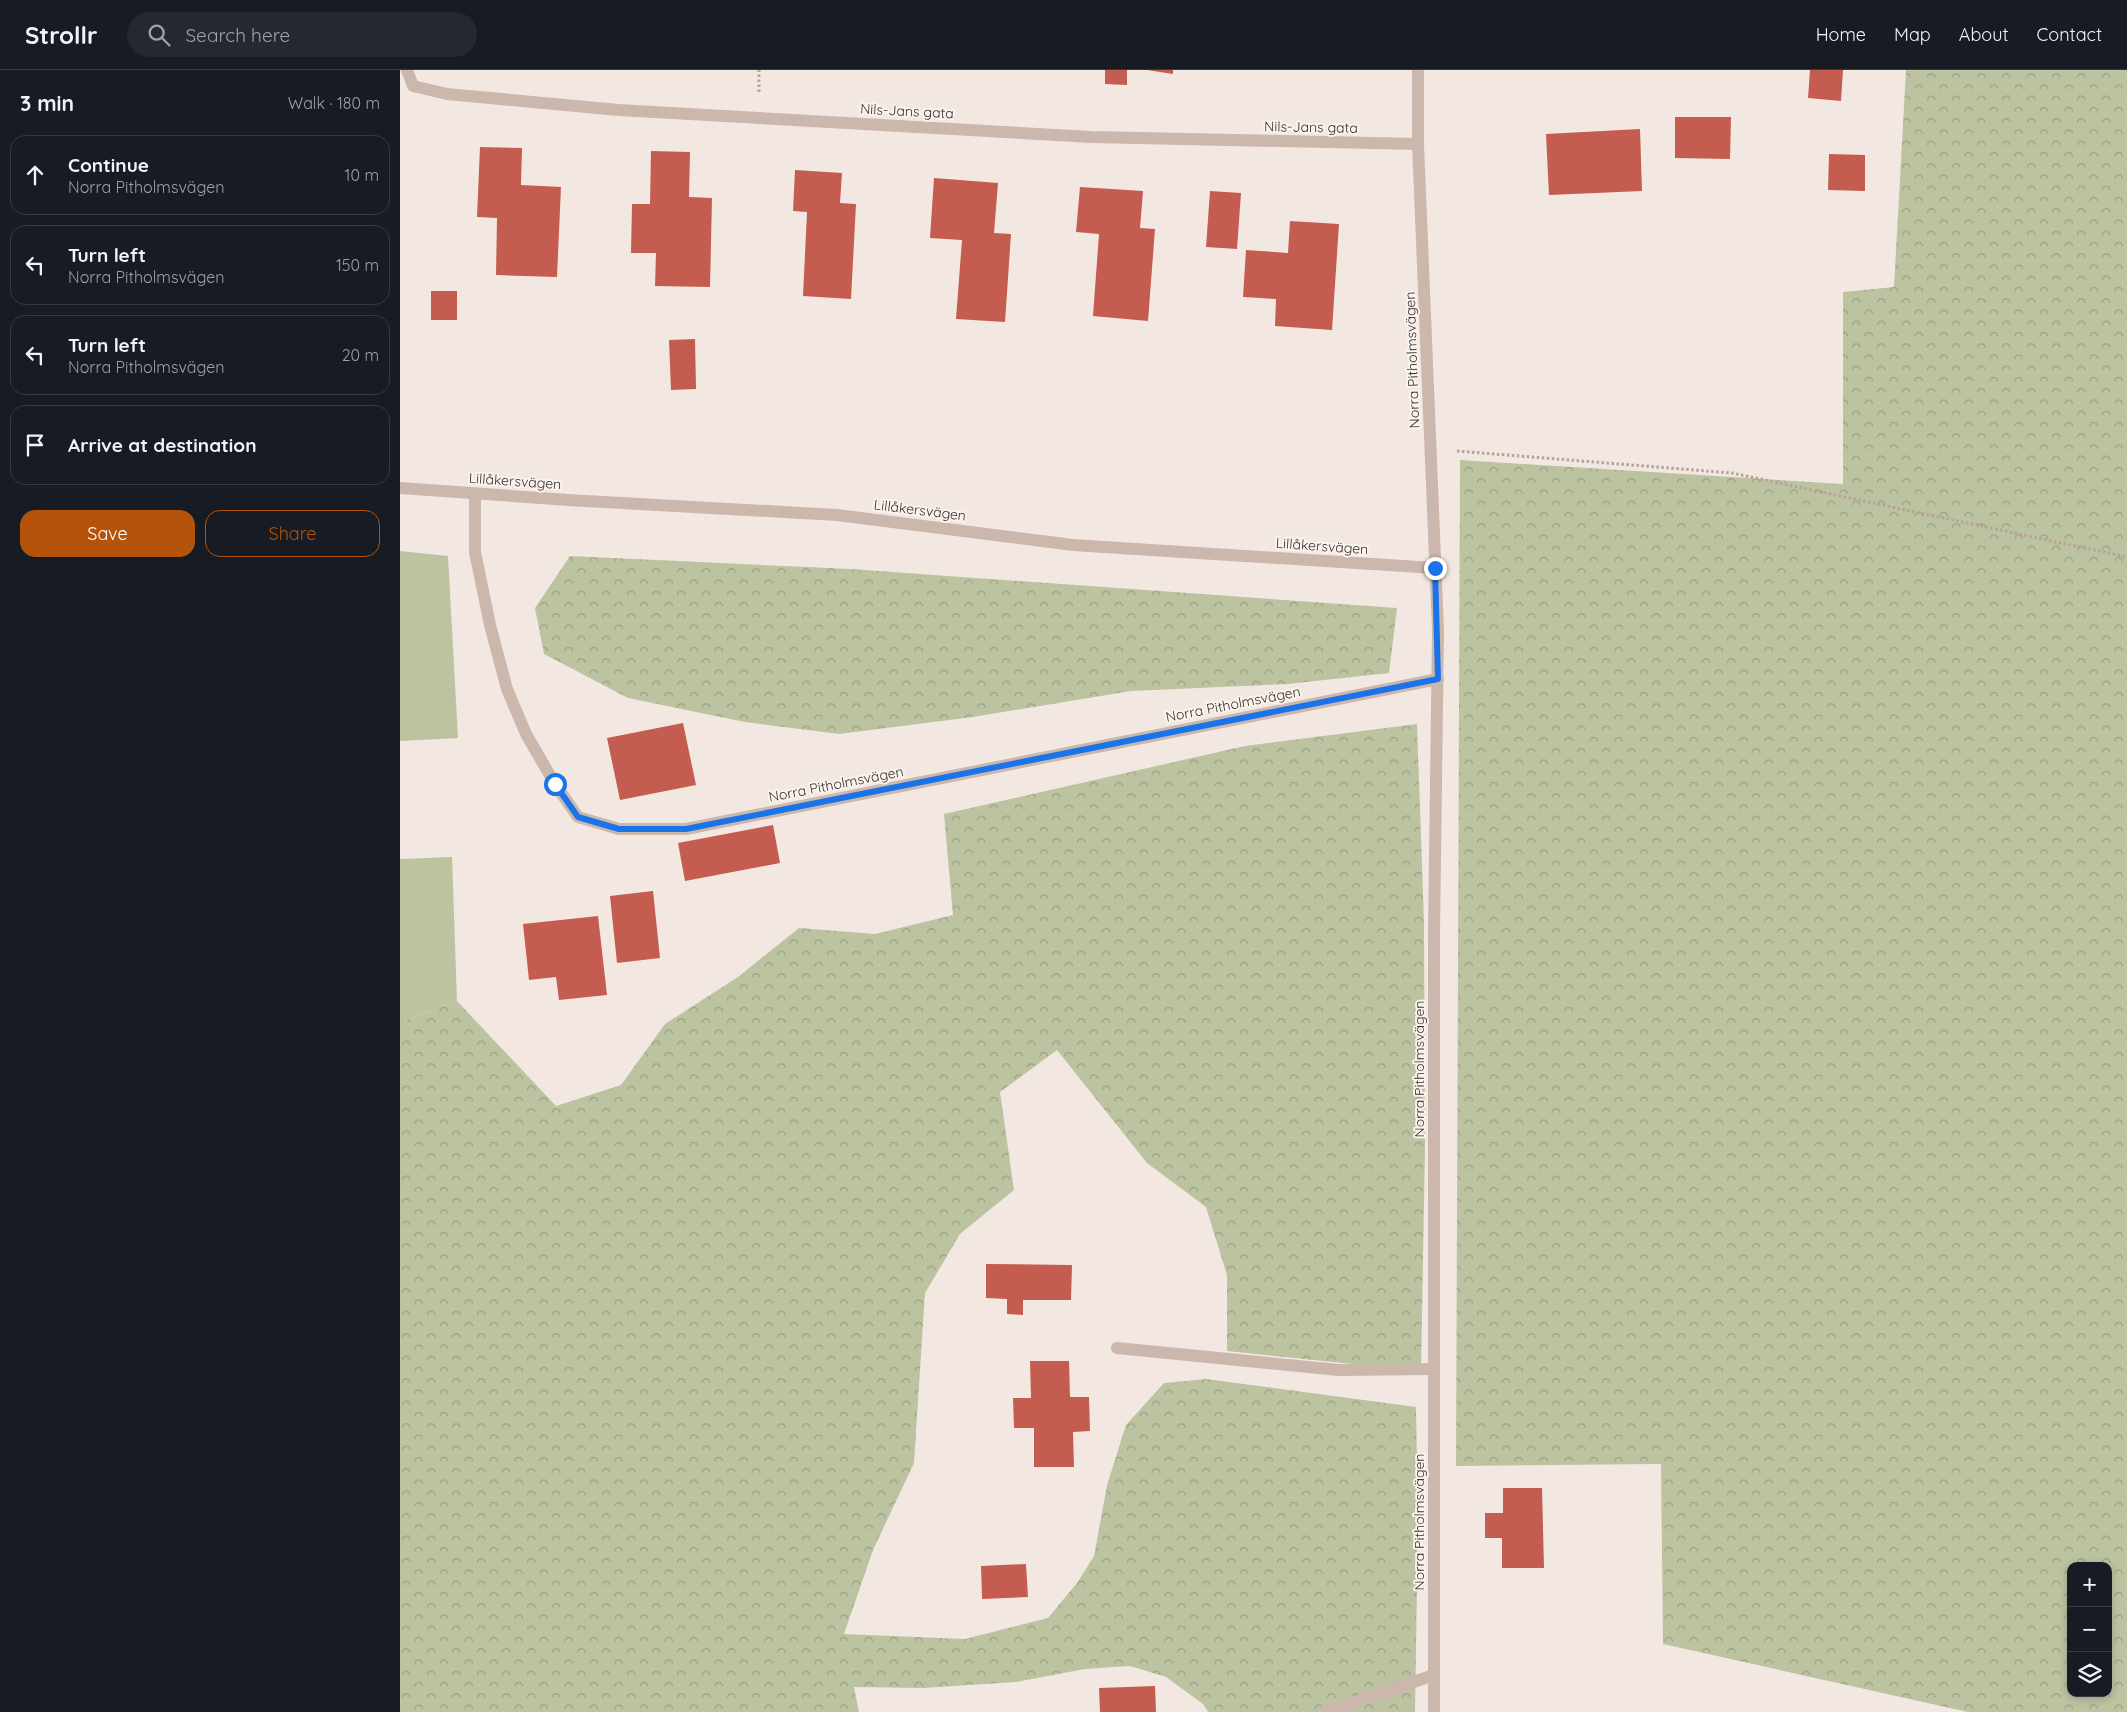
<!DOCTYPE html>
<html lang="en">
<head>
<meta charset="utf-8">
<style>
  body { margin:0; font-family:Quicksand,sans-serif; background:#242831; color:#f1f3f6 }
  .controls { position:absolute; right:15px; bottom:15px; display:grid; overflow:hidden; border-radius:10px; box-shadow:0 2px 8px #0003 }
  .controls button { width:45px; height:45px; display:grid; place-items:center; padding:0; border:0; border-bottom:1px solid #363941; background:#171b24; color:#f1f3f6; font:25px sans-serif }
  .stop { position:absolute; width:15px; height:15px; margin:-11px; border:4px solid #1a73e8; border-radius:50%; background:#fff }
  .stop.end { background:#1a73e8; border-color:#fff; box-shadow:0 1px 5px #0008 }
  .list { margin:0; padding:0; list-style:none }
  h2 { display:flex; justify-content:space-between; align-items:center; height:65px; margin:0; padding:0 20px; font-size:21px }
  h2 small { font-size:16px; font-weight:400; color:#9ea1a6 }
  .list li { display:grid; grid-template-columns:32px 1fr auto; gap:15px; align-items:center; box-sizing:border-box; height:80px; margin:0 10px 10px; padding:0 10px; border:1px solid #363941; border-radius:15px }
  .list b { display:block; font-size:19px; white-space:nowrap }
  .list p { margin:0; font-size:16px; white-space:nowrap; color:#9ea1a6 }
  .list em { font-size:16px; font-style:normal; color:#9ea1a6 }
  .actions { display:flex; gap:10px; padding:15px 20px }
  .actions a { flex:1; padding:11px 0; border:1px solid #b45309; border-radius:15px; text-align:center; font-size:18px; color:#b45309 }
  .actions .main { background:#b45309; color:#fff }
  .icon { flex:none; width:28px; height:28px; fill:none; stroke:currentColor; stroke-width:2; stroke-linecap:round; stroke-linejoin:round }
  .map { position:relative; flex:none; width:1727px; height:1642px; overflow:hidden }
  header { display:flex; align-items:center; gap:30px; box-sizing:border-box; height:70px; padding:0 25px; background:#171b24; border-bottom:1px solid #363941 }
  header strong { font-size:24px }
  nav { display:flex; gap:28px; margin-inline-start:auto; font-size:18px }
  .search { width:350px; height:45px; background:#242831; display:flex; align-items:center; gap:12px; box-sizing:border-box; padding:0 18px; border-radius:28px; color:#9ea1a6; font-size:19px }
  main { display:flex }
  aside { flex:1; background:#171b24 }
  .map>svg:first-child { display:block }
  .grass { fill:#bcc3a1 }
  .forest { fill:url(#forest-crowns); fill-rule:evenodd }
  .building { fill:#c45c4f }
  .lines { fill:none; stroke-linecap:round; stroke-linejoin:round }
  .path { stroke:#b8a197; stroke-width:3; stroke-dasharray:2.5 2.5; stroke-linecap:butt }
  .service { stroke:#ccb7ad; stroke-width:12 }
  .minor { stroke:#ccb7ad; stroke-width:12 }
  .tertiary { stroke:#ccb7ad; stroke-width:12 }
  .route { stroke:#1a73e8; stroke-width:6 }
  .labels { text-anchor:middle; stroke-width:4; stroke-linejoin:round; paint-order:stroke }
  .street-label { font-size:14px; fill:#3a2e2b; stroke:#faf3ee }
</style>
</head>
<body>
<header>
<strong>Strollr</strong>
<div class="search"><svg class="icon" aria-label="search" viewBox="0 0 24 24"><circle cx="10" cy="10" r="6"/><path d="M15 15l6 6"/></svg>Search here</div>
<nav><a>Home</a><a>Map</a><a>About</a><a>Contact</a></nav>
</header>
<main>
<aside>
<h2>3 min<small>Walk · 180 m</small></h2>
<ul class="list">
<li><svg class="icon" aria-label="ahead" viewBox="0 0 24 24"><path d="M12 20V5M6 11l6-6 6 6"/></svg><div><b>Continue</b><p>Norra Pitholmsvägen</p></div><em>10 m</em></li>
<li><svg class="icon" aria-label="left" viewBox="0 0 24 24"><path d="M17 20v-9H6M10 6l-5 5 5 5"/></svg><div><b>Turn left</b><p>Norra Pitholmsvägen</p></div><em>150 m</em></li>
<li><svg class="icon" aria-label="left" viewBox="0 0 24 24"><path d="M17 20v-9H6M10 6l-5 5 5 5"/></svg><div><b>Turn left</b><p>Norra Pitholmsvägen</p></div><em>20 m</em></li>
<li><svg class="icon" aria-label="arrive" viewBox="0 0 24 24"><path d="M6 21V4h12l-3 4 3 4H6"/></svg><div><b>Arrive at destination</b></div></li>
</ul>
<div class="actions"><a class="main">Save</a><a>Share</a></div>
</aside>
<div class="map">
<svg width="1727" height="1642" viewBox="0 0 1727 1642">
  <defs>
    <pattern id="forest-crowns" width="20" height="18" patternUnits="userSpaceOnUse" patternTransform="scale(1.25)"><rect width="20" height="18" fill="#bcc3a1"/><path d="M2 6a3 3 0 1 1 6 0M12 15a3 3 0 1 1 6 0" fill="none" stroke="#9a9f83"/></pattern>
  </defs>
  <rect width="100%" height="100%" fill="#f3e8e1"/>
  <path class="grass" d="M0,481L48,486L58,668L0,671Z
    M52,787L57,931L0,952V789Z"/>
  <path class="forest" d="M1506,0H1727V1642H1568L1263,1574L1261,1394L1056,1396L1060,390L1443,414V222L1494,217ZM1671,1496H1708V1623H1671Z
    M170,486L451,499L997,538L989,603L888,614L731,621L573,647L439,664L345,652L228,628L144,584L135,538Z
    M1017,654L1024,852L1025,1078L1021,1301L827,1281V1205L806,1137L747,1093L657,980L600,1022L614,1120L560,1164L525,1223L514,1393L473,1480L444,1564L565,1569L648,1548L677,1513L694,1486L707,1415L726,1355L764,1313L806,1309L1016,1337L1018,1451L1015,1642H808L803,1634L766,1607L730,1596L685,1599L616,1612L523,1618L454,1617L459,1642H0V952L57,931L156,1036L221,1015L265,954L338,907L399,858L475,864L553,845L544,744L845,676Z"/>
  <path class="building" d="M705,0H727V15L705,14Z
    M747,0H773V4Z
    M1410,0H1443L1441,31L1408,28Z
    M1275,47H1331L1330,89L1275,88Z
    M1240,59L1242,121L1149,125L1146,64Z
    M80,77L122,78L121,115L161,117L157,207L96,205L97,148L77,147Z
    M251,81L290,82L289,127L312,128L310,217L255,216L256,183H231L232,134H250Z
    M1429,84L1465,85V121L1428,120Z
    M395,100L442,103L440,133L456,134L451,229L403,226L407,142L393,141Z
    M534,108L598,113L594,163L611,164L605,252L556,249L562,170L530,168Z
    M680,117L743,121L740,158L755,159L748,251L693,246L699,164L676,162Z
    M810,121L841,123L837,179L806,177Z
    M890,151L939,154L932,260L875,256L876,229L843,227L846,180L888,183Z
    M31,221H57V250H31Z
    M295,269L296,319L271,320L269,270Z
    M283,653L296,715L220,730L207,668Z
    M373,755L380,793L285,811L278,773Z
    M253,821L260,888L217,893L210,826Z
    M198,846L207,925L159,930L156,907L129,910L123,854Z
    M586,1194L672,1195L671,1230H623V1245L607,1244V1229L586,1228Z
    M630,1291H669L670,1327H689L690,1361L673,1362L674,1397H634V1358H614L613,1328H631Z
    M1103,1418H1142L1144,1498H1102V1468H1085V1443H1103Z
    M626,1494L628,1527L582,1529L581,1496Z
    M755,1616L756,1642H700L699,1618Z"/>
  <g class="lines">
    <path class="path" d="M359,22V0
      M1057,381L1332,403L1727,487"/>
    <path class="service" d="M717,1278L939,1300L1034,1299
      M925,1642L1034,1605"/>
    <path class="minor" d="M7,0L13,16L47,24L219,40L691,67L1018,74
      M75,424V482L90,555L107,619L126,664L155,714L178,747L219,759H286L1038,609"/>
    <path class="tertiary" d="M1018,0V74L1038,561L1034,863V1642
      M0,418L168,430L437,445L673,475L1035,498"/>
  </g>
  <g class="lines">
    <path class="route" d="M155,714L178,747L219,759H286L1038,609L1035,498"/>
  </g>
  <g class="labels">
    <g class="street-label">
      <text transform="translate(507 41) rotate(3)" y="5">Nils-Jans gata</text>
      <text transform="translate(911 57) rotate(1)" y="5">Nils-Jans gata</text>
      <text transform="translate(1012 290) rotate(-92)" y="5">Norra Pitholmsvägen</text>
      <text transform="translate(115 411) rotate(4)" y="5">Lillåkersvägen</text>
      <text transform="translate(520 440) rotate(7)" y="5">Lillåkersvägen</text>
      <text transform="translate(922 476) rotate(4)" y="5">Lillåkersvägen</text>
      <text transform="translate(833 634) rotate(-11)" y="5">Norra Pitholmsvägen</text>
      <text transform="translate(436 714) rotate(-11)" y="5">Norra Pitholmsvägen</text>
      <text transform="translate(1019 999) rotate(-90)" y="5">Norra Pitholmsvägen</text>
      <text transform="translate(1019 1452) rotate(-90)" y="5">Norra Pitholmsvägen</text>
    </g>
  </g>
</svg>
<div class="controls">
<button>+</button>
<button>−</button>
<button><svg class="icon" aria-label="layers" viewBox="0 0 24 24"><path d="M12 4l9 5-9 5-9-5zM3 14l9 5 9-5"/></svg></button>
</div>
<div class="stop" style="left:155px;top:714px"></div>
<div class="stop end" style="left:1035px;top:498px"></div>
</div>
</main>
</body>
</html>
